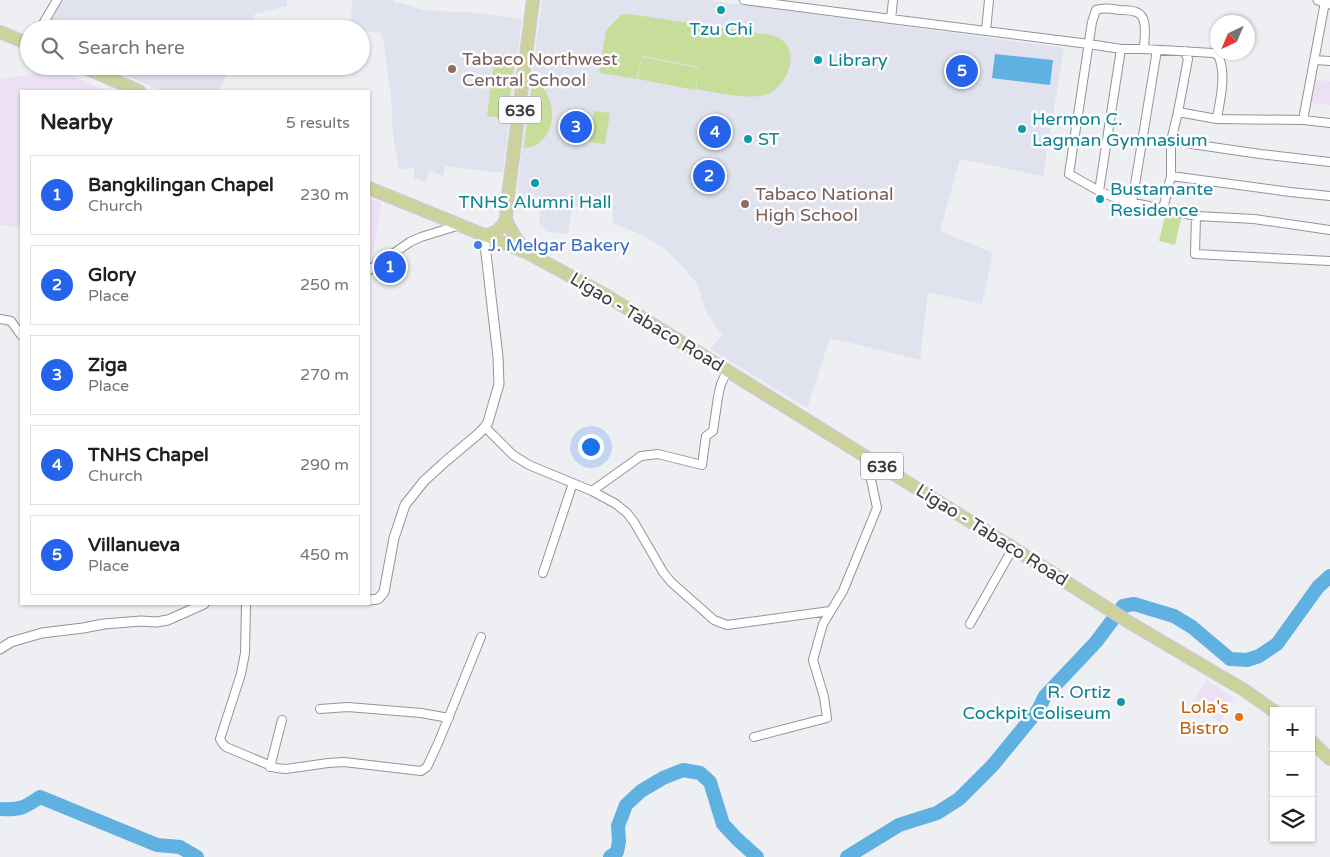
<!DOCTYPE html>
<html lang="en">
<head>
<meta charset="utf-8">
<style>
  body { margin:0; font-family:"Varela Round",sans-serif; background:#f6f6f6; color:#202124 }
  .controls { position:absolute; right:15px; bottom:15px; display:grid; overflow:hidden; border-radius:0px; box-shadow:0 1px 4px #0004 }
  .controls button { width:45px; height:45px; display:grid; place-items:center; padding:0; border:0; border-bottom:1px solid #e0e0e0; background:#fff; color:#202124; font:25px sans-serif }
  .compass { position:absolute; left:1210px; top:15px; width:45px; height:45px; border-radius:50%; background:#fff; box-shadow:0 1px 4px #0004; rotate:224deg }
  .you { position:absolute; left:590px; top:446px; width:18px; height:18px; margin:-12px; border:4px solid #fff; border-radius:50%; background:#1a73e8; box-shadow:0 0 0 8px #1a73e833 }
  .badge { display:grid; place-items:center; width:32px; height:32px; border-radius:50%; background:#2563eb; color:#fff; font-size:16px; font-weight:700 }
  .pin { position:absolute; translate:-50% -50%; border:2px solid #fff; box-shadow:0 1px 5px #0006 }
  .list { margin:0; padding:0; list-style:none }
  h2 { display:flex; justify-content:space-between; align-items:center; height:65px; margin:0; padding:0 20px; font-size:21px }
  h2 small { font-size:16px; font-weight:400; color:#757577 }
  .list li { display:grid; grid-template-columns:32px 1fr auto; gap:15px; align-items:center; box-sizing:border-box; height:80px; margin:0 10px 10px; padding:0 10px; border:1px solid #e0e0e0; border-radius:0px }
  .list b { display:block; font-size:19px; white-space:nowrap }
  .list p { margin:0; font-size:16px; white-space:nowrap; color:#757577 }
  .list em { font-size:16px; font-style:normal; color:#757577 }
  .icon { flex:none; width:28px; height:28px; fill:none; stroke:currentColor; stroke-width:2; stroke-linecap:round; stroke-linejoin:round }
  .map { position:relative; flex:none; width:1330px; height:857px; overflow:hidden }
  .search { position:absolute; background:#fff; box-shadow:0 1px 4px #0004; left:20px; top:20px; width:350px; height:55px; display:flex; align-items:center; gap:12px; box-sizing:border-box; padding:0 18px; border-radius:28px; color:#757577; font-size:19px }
  .panel { position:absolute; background:#fff; box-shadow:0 1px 4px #0004; left:20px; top:90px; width:350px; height:515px; border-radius:0px }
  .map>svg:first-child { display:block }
  .commercial { fill:#ece0f4 }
  .built { fill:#e0e2ed }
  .green { fill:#c7de9a }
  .water { fill:#5fb1e2 }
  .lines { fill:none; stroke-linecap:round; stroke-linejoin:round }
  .river { stroke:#5fb1e2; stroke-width:14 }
  .minor-casing { stroke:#949598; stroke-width:10 }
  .tertiary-casing { stroke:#949598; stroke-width:11 }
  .primary-casing { stroke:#ccc; stroke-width:14 }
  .minor { stroke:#fff; stroke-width:8 }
  .tertiary { stroke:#fff; stroke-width:9 }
  .primary { stroke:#cdd19c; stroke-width:11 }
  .culture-dot { fill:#0f9aa8; stroke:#fcfcfe; stroke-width:2 }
  .education-dot { fill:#8d6e63; stroke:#fcfcfe; stroke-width:2 }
  .shop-dot { fill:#3f7fe0; stroke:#fcfcfe; stroke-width:2 }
  .food-dot { fill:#e8710a; stroke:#fcfcfe; stroke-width:2 }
  .labels { text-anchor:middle; stroke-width:5; stroke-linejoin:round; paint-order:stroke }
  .shield { fill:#fcfcfe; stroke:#747576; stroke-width:1 }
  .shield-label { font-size:16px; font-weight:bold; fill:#3a3b3c }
  .culture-label { font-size:18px; fill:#0d838f; stroke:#fcfcfe; text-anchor:start }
  .education-label { font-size:18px; fill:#785e54; stroke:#fcfcfe; text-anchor:start }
  .shop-label { font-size:18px; fill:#366cbe; stroke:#fcfcfe; text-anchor:start }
  .street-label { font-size:18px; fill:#3a3b3c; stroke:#fcfcfe }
  .food-label { font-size:18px; fill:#c56008; stroke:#fcfcfe; text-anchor:end }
</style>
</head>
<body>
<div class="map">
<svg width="1330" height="857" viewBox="0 0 1330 857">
  <rect width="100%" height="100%" fill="#eeeff2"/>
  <path class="commercial" d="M57,70L107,91H21V228L0,225V79Z
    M1314,80L1330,81V105L1310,103Z
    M369,198L381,203L372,263L369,266Z
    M1206,680L1234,698L1220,722L1203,711L1198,718L1188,711Z"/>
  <path class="built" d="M62,0H287V6L255,14L248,29H46Z
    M352,0H393L394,3H402L422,10L477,13L522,19L503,173L445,166L443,176L429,170L426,182L414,178V168L399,169L393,136L391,95L384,44L381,33L361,31V29H351Z
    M542,0H705L1064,48L1043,176L960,159L940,231L993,253L982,304L928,292L920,360L830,338L807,408L710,349L722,335L705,310L697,283L667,250L640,234L613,223V210L572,206L568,234L549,232L539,224L542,202L517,199L522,147Z
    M101,66H231L219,91H163Z"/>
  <path class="green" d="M629,14L771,35C778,37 786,41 789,49C796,65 781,91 765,95C746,100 715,92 696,89L699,67L642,56L637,79L599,73L606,30L621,15Z
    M495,53L515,56L507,119L487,116Z
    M642,57L699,68L695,90L638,79Z
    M533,78C554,91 560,128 539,143C534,147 529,147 524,148Z
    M594,111L610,113L605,144L589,142Z
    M1166,211L1182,215L1175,245L1159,241Z"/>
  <path class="water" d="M995,54L1053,60L1050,85L992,78Z"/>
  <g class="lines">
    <path class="river" d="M0,809C20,810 24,808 40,797L157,845L180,847L197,857
      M610,857L617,852L619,841L618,826L626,805L641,791L663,778L683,770L700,773L710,782L723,824L737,839L757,857
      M847,857L899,825L937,813L959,799L993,765L1038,710L1045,696L1096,642L1123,606L1134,604L1174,616L1192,627L1230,659L1247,660L1259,656L1277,644L1318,587L1330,576"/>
    <defs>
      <path id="minor" d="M744,0L891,19L1089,44L1121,49H1144L1213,53L1218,55C1227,74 1220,99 1217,119
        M891,19L893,0
        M40,29L57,0
        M986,31L989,0
        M1144,49C1144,38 1149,16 1136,12C1132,10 1125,10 1120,10C1112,9 1104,7 1096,10L1092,22L1069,174L1099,191L1120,200L1196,216L1254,219L1330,230
        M1315,60L1330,61
        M1178,112L1217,119L1303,120L1330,123
        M1303,120L1325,2
        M1171,141L1260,154L1330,162
        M1171,176L1290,192L1330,196
        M1099,191L1121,49
        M1132,203L1157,50
        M1163,209L1171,176V141L1178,112L1188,59L1184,51
        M1196,216L1195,254L1330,261
        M369,270L410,242L421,237L460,225
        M0,319L11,321L21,335
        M485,427L513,455L529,465L592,491L616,504L627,513L634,522L663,572L671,582L714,620L727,625L830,611
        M592,491L641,456L658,454L702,465L706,436L713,431L718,397L721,384L727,371
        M543,573L573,483
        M246,604L245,653L241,674L220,739L223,744L226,747L276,768L286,769L328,763L344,762L421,771L427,767L439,741L481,637
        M970,624L1013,548
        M320,709L348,707L421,713L449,718
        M754,737L827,718L824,697L813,660L823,624L843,591L877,508L866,456
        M270,767L282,720"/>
      <path id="tertiary" d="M1318,0L1330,4
        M369,600L378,599L384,592L394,538L405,505L424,481L446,461L477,435L485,427L488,422L499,384L498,357L484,236
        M0,649L11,642L42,633L83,628L104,624L141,621L156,622L168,620L204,604"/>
      <path id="primary" d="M0,32L29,44
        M81,66L139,91
        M369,188L528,253L607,296L1013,548L1132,624L1244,690L1274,711
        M484,236C495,233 501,230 506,220
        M527,252L515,237L506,220L507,204L533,0
        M1311,741L1330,759"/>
    </defs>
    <use href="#minor" class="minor-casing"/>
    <use href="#tertiary" class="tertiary-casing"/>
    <use href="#primary" class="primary-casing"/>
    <use href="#minor" class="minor"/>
    <use href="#tertiary" class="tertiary"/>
    <use href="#primary" class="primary"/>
  </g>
  <g class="culture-dot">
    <circle cx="721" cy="10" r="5"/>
    <circle cx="818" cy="60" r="5"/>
    <circle cx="1022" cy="129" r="5"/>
    <circle cx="748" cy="139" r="5"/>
    <circle cx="535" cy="183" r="5"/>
    <circle cx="1100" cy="199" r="5"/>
    <circle cx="1121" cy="702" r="5"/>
  </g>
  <g class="education-dot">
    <circle cx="452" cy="69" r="5"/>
    <circle cx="745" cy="204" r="5"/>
  </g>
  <circle class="shop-dot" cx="478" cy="245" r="5"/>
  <circle class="food-dot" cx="1239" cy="717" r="5"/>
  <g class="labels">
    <g class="shield">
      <rect x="499" y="96.5" width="42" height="27" rx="4"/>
      <rect x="861" y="452.5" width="42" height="27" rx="4"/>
    </g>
    <g class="shield-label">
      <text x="520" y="116">636</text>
      <text x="882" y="472">636</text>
    </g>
    <g class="culture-label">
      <text x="721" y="35" text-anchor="middle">Tzu Chi</text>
      <text x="828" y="66">Library</text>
      <text x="1032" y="125">Hermon C.<tspan x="1032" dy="21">Lagman Gymnasium</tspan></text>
      <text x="758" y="145">ST</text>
      <text x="1110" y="195">Bustamante<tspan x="1110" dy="21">Residence</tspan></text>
      <text x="535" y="208" text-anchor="middle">TNHS Alumni Hall</text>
      <text x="1111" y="698" text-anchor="end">R. Ortiz<tspan x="1111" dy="21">Cockpit Coliseum</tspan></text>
    </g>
    <g class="education-label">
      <text x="462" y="65">Tabaco Northwest<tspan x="462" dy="21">Central School</tspan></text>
      <text x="755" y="200">Tabaco National<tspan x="755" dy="21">High School</tspan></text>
    </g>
    <g class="shop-label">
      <text x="488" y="251">J. Melgar Bakery</text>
    </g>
    <g class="street-label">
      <text transform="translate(647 322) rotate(31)" y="6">Ligao - Tabaco Road</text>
      <text transform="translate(992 535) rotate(32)" y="6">Ligao - Tabaco Road</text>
    </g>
    <g class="food-label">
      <text x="1229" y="713">Lola's<tspan x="1229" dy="21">Bistro</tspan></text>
    </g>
  </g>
</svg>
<div class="controls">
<button>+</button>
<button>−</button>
<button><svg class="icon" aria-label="layers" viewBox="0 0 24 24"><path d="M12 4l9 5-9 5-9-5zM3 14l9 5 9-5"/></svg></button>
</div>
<svg class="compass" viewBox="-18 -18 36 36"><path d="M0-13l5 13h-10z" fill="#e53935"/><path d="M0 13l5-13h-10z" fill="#757577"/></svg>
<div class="you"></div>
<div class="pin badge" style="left:390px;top:267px">1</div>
<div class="pin badge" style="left:709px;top:176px">2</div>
<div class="pin badge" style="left:576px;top:127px">3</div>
<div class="pin badge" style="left:715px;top:132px">4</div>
<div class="pin badge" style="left:962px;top:71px">5</div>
<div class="search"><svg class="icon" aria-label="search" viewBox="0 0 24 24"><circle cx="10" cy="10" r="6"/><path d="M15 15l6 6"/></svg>Search here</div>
<section class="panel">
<h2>Nearby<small>5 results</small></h2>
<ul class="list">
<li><span class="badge">1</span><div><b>Bangkilingan Chapel</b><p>Church</p></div><em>230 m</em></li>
<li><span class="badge">2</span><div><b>Glory</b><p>Place</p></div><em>250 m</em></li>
<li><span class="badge">3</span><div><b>Ziga</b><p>Place</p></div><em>270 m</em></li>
<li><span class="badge">4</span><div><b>TNHS Chapel</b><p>Church</p></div><em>290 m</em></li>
<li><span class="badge">5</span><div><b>Villanueva</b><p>Place</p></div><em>450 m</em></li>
</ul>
</section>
</div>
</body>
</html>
